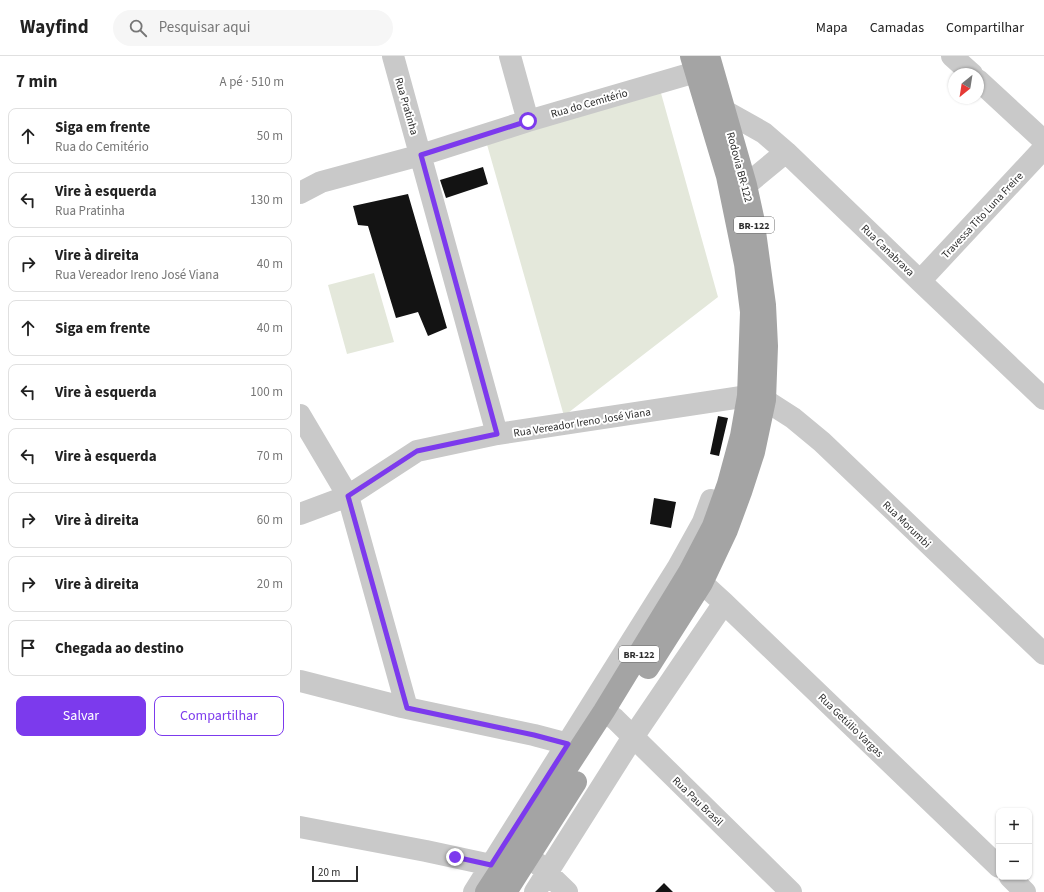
<!DOCTYPE html>
<html lang="pt">
<head>
<meta charset="utf-8">
<style>
  body { margin:0; font-family:"Source Sans 3",sans-serif; background:#f6f6f6; color:#222 }
  .controls { position:absolute; right:12px; bottom:12px; display:grid; overflow:hidden; border-radius:8px; box-shadow:0 1px 3px #0004 }
  .controls button { width:36px; height:36px; display:grid; place-items:center; padding:0; border:0; border-bottom:1px solid #e0e0e0; background:#fff; color:#222; font:20px sans-serif }
  .compass { position:absolute; left:648px; top:12px; width:36px; height:36px; border-radius:50%; background:#fff; box-shadow:0 1px 3px #0004; rotate:210deg }
  .scale { position:absolute; left:12px; bottom:10px; width:46px; box-sizing:border-box; padding-left:4px; border:2px solid #2c2c2c; border-top:0; font-size:11px; line-height:14px; white-space:nowrap; color:#2c2c2c; -webkit-text-stroke:3px #fff; paint-order:stroke }
  .stop { position:absolute; width:12px; height:12px; margin:-9px; border:3px solid #7c3aed; border-radius:50%; background:#fff }
  .stop.end { background:#7c3aed; border-color:#fff; box-shadow:0 1px 4px #0008 }
  .list { margin:0; padding:0; list-style:none }
  h2 { display:flex; justify-content:space-between; align-items:center; height:52px; margin:0; padding:0 16px; font-size:17px }
  h2 small { font-size:13px; font-weight:400; color:#767676 }
  .list li { display:grid; grid-template-columns:26px 1fr auto; gap:12px; align-items:center; box-sizing:border-box; height:56px; margin:0 8px 8px; padding:0 8px; border:1px solid #e0e0e0; border-radius:8px }
  .list b { display:block; font-size:15px; white-space:nowrap }
  .list p { margin:0; font-size:13px; white-space:nowrap; color:#767676 }
  .list em { font-size:13px; font-style:normal; color:#767676 }
  .actions { display:flex; gap:8px; padding:12px 16px }
  .actions a { flex:1; padding:9px 0; border:1px solid #7c3aed; border-radius:8px; text-align:center; font-size:14px; color:#7c3aed }
  .actions .main { background:#7c3aed; color:#fff }
  .icon { flex:none; width:22px; height:22px; fill:none; stroke:currentColor; stroke-width:2; stroke-linecap:round; stroke-linejoin:round }
  .map { position:relative; flex:none; width:744px; height:836px; overflow:hidden }
  header { display:flex; align-items:center; gap:24px; box-sizing:border-box; height:56px; padding:0 20px; background:#fff; border-bottom:1px solid #e0e0e0 }
  header strong { font-size:19px }
  nav { display:flex; gap:22px; margin-inline-start:auto; font-size:14px }
  .search { width:280px; height:36px; background:#f6f6f6; display:flex; align-items:center; gap:10px; box-sizing:border-box; padding:0 14px; border-radius:22px; color:#767676; font-size:15px }
  main { display:flex }
  aside { flex:1; background:#fff }
  .map>svg:first-child { display:block }
  .green { fill:#e4e8db }
  .building { fill:#131313 }
  .lines { fill:none; stroke-linecap:round; stroke-linejoin:round }
  .minor { stroke:#c9c9c9; stroke-width:22 }
  .major { stroke:#a4a4a4; stroke-width:22 }
  .route { stroke:#7c3aed; stroke-width:5 }
  .labels { text-anchor:middle; stroke-width:4; stroke-linejoin:round; paint-order:stroke }
  .shield { fill:#fff; stroke:#6b6b6b; stroke-width:1 }
  .shield-label { font-size:10px; font-weight:bold; fill:#2c2c2c }
  .street-label { font-size:11px; fill:#2c2c2c; stroke:#fff }
</style>
</head>
<body>
<header>
<strong>Wayfind</strong>
<div class="search"><svg class="icon" aria-label="search" viewBox="0 0 24 24"><circle cx="10" cy="10" r="6"/><path d="M15 15l6 6"/></svg>Pesquisar aqui</div>
<nav><a>Mapa</a><a>Camadas</a><a>Compartilhar</a></nav>
</header>
<main>
<aside>
<h2>7 min<small>A pé · 510 m</small></h2>
<ul class="list">
<li><svg class="icon" aria-label="ahead" viewBox="0 0 24 24"><path d="M12 20V5M6 11l6-6 6 6"/></svg><div><b>Siga em frente</b><p>Rua do Cemitério</p></div><em>50 m</em></li>
<li><svg class="icon" aria-label="left" viewBox="0 0 24 24"><path d="M17 20v-9H6M10 6l-5 5 5 5"/></svg><div><b>Vire à esquerda</b><p>Rua Pratinha</p></div><em>130 m</em></li>
<li><svg class="icon" aria-label="right" viewBox="0 0 24 24"><path d="M7 20v-9h11M14 6l5 5-5 5"/></svg><div><b>Vire à direita</b><p>Rua Vereador Ireno José Viana</p></div><em>40 m</em></li>
<li><svg class="icon" aria-label="ahead" viewBox="0 0 24 24"><path d="M12 20V5M6 11l6-6 6 6"/></svg><div><b>Siga em frente</b></div><em>40 m</em></li>
<li><svg class="icon" aria-label="left" viewBox="0 0 24 24"><path d="M17 20v-9H6M10 6l-5 5 5 5"/></svg><div><b>Vire à esquerda</b></div><em>100 m</em></li>
<li><svg class="icon" aria-label="left" viewBox="0 0 24 24"><path d="M17 20v-9H6M10 6l-5 5 5 5"/></svg><div><b>Vire à esquerda</b></div><em>70 m</em></li>
<li><svg class="icon" aria-label="right" viewBox="0 0 24 24"><path d="M7 20v-9h11M14 6l5 5-5 5"/></svg><div><b>Vire à direita</b></div><em>60 m</em></li>
<li><svg class="icon" aria-label="right" viewBox="0 0 24 24"><path d="M7 20v-9h11M14 6l5 5-5 5"/></svg><div><b>Vire à direita</b></div><em>20 m</em></li>
<li><svg class="icon" aria-label="arrive" viewBox="0 0 24 24"><path d="M6 21V4h12l-3 4 3 4H6"/></svg><div><b>Chegada ao destino</b></div></li>
</ul>
<div class="actions"><a class="main">Salvar</a><a>Compartilhar</a></div>
</aside>
<div class="map">
<svg width="744" height="836" viewBox="0 0 744 836">
  <rect width="100%" height="100%" fill="#fff"/>
  <path class="green" d="M359,30L418,241L264,360L186,85Z
    M74,217L94,286L47,298L28,229Z"/>
  <path class="building" d="M183,111L188,128L146,142L140,124Z
    M108,138L147,272L128,280L118,256L96,262L68,170L58,169L53,150Z
    M418,360L428,362L419,400L410,398Z
    M354,442L376,446L371,472L350,468Z
    M364,827L373,836H355Z"/>
  <g class="lines">
    <path class="minor" d="M93,0L197,378
      M210,0L228,65
      M652,0L672,18
      M678,24L744,85
      M425,55L464,77L486,96L620,225L744,343
      M446,129L486,96
      M0,137L21,126L121,99L228,65L396,16
      M620,225L744,92
      M465,344L493,362L522,386L744,598
      M0,359L48,440L107,652
      M0,458L48,440L117,395L197,378L448,340
      M402,527L424,547L699,811
      M0,625L102,651L234,679L268,688
      M304,655L315,663L491,836
      M0,771L126,795L191,809
      M237,807L267,836
      M710,821L725,836
      M174,836L378,511L403,466L411,444
      M235,836L333,681L424,547"/>
    <path class="major" d="M348,612L402,527L427,474L441,436L454,396L465,344L467,290L465,249L453,161L446,129L409,0
      M186,836L304,655L389,516L413,470L428,428L441,380L448,340L451,256L445,208L427,120L391,0
      M206,836L276,726"/>
  </g>
  <g class="lines">
    <path class="route" d="M155,801L191,809L268,688L234,679L107,652L48,440L117,395L197,378L121,99L228,65"/>
  </g>
  <g class="labels">
    <g class="shield">
      <rect x="434" y="161" width="40" height="16" rx="3"/>
      <rect x="319" y="590" width="40" height="16" rx="3"/>
    </g>
    <g class="shield-label">
      <text x="454" y="173">BR-122</text>
      <text x="339" y="602">BR-122</text>
    </g>
    <g class="street-label">
      <text transform="translate(289 47) rotate(-16)" y="4">Rua do Cemitério</text>
      <text transform="translate(107 50) rotate(74)" y="4">Rua Pratinha</text>
      <text transform="translate(440 111) rotate(75)" y="4">Rodovia BR-122</text>
      <text transform="translate(682 159) rotate(-47)" y="4">Travessa Tito Luna Freire</text>
      <text transform="translate(588 194) rotate(44)" y="4">Rua Canabrava</text>
      <text transform="translate(282 366) rotate(-9)" y="4">Rua Vereador Ireno José Viana</text>
      <text transform="translate(607 468) rotate(44)" y="4">Rua Morumbi</text>
      <text transform="translate(551 669) rotate(44)" y="4">Rua Getúlio Vargas</text>
      <text transform="translate(398 745) rotate(44)" y="4">Rua Pau Brasil</text>
    </g>
  </g>
</svg>
<div class="controls">
<button>+</button>
<button>−</button>
</div>
<svg class="compass" viewBox="-18 -18 36 36"><path d="M0-13l5 13h-10z" fill="#e53935"/><path d="M0 13l5-13h-10z" fill="#767676"/></svg>
<div class="scale">20 m</div>
<div class="stop" style="left:228px;top:65px"></div>
<div class="stop end" style="left:155px;top:801px"></div>
</div>
</main>
</body>
</html>
